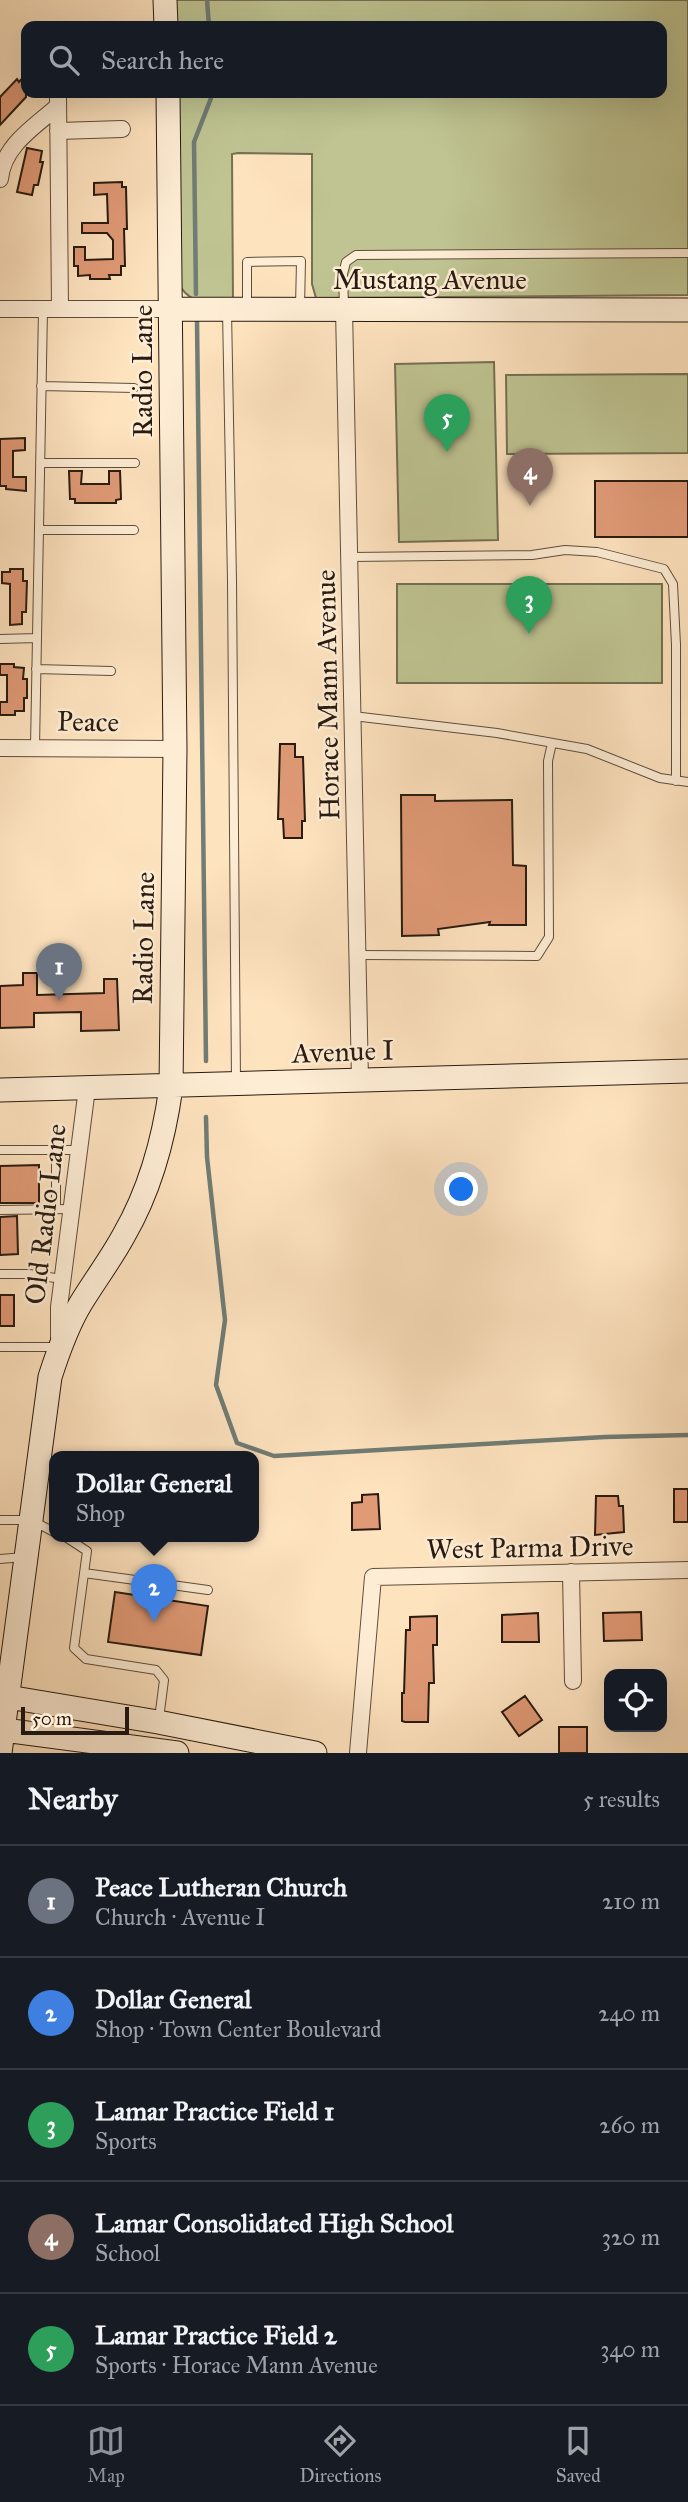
<!DOCTYPE html>
<html lang="en">
<head>
<meta charset="utf-8">
<style>
  body { margin:0; font-family:"IM FELL Great Primer",serif; background:#242831; color:#f1f3f6 }
  .controls { position:absolute; right:21px; bottom:21px; display:grid; overflow:hidden; border-radius:14px; box-shadow:0 7px 28px #0002 }
  .controls button { width:63px; height:63px; display:grid; place-items:center; padding:0; border:0; border-bottom:2px solid #363941; background:#171b24; color:#f1f3f6; font:35px sans-serif }
  .scale { position:absolute; left:21px; bottom:18px; width:108px; box-sizing:border-box; padding-left:7px; border:4px solid #291b11; border-top:0; font-size:19px; line-height:24px; white-space:nowrap; color:#291b11; -webkit-text-stroke:5px #feedd5; paint-order:stroke }
  .you { position:absolute; left:462px; top:1190px; width:24px; height:24px; margin:-18px; border:5px solid #fff; border-radius:50%; background:#1a73e8; box-shadow:0 0 0 10px #1a73e833 }
  .badge { display:grid; place-items:center; width:46px; height:46px; border-radius:50%; background:#8c9099; color:#fff; font-size:23px; font-weight:700 }
  .pin { position:absolute; translate:-50% -58px; filter:drop-shadow(0 2px 4px #0008) }
  .pin::after { content:''; position:absolute; top:37px; width:24px; height:21px; background:inherit; clip-path:polygon(0 0,100% 0,50% 100%) }
  .popup { position:absolute; left:49px; top:1451px; width:210px; height:91px; box-sizing:border-box; display:grid; place-content:center; border-radius:14px; background:#171b24; filter:drop-shadow(0 2px 5px #0005); font-size:23px; white-space:nowrap; color:#9ea1a6 }
  .popup b { font-size:26px; color:#f1f3f6 }
  .popup::after { content:''; position:absolute; left:50%; top:100%; margin-left:-14px; border:14px solid transparent; border-top-color:#171b24 }
  .list { margin:0; padding:0; list-style:none }
  h2 { display:flex; justify-content:space-between; align-items:center; height:91px; margin:0; padding:0 28px; font-size:30px }
  h2 small { font-size:23px; font-weight:400; color:#9ea1a6 }
  .list li { display:grid; grid-template-columns:46px 1fr auto; gap:21px; align-items:center; box-sizing:border-box; height:112px; padding:0 28px; border-top:2px solid #363941 }
  .list b { display:block; font-size:26px; white-space:nowrap }
  .list p { margin:0; font-size:23px; white-space:nowrap; color:#9ea1a6 }
  .list em { font-size:23px; font-style:normal; color:#9ea1a6 }
  .icon { flex:none; width:38px; height:38px; fill:none; stroke:currentColor; stroke-width:2; stroke-linecap:round; stroke-linejoin:round }
  .map { position:relative; flex:none; width:688px; height:1753px; overflow:hidden }
  .search { position:absolute; background:#171b24; box-shadow:0 7px 28px #0002; left:21px; right:21px; top:21px; height:77px; display:flex; align-items:center; gap:18px; box-sizing:border-box; padding:0 24px; border-radius:14px; color:#9ea1a6; font-size:26px }
  .sheet { height:651px; background:#171b24 }
  nav { display:flex; justify-content:space-around; align-items:center; box-sizing:border-box; height:98px; border-top:2px solid #363941; background:#171b24; font-size:19px; color:#9ea1a6 }
  nav a { display:grid; justify-items:center; gap:4px }
  nav .on { color:#8c9099 }
  .map>svg:first-child { display:block }
  .green { fill:#bfc492; stroke:#747052; stroke-width:2 }
  .lines { fill:none; stroke-linecap:round; stroke-linejoin:round }
  .stream { stroke:#707c75; stroke-width:4.5 }
  .building { fill:#e09a76; stroke:#291b11; stroke-width:2 }
  .lane-casing { stroke:#5e4d3c; stroke-width:10 }
  .street-casing { stroke:#5e4d3c; stroke-width:18 }
  .secondary-casing { stroke:#291b11; stroke-width:25 }
  .lane { stroke:#feedd5; stroke-width:8 }
  .street { stroke:#feedd5; stroke-width:16 }
  .secondary { stroke:#feedd5; stroke-width:23 }
  .labels { text-anchor:middle; stroke-width:5; stroke-linejoin:round; paint-order:stroke }
  .street-label { font-size:28px; fill:#291b11; stroke:#feedd5 }
</style>
</head>
<body>
<div class="map">
<svg width="688" height="1753" viewBox="0 0 688 1753">
  <rect width="100%" height="100%" fill="#fee3bf"/>
  <filter id="stains"><feTurbulence type="fractalNoise" baseFrequency=".00286" numOctaves="4"/><feColorMatrix values="0 0 0 0 .2 0 0 0 0 .09 0 0 0 0 .02 0 0 0 .5 -.17"/></filter>
  <radialGradient id="worn" r=".72"><stop offset=".6" stop-color="#630" stop-opacity="0"/><stop offset="1" stop-color="#630" stop-opacity=".3"/></radialGradient>
  <path class="green" d="M172,0H688V295L316,298L312,284V154L238,153L232,154L233,301C207,301 190,307 177,281L175,93H662V26H174Z
    M494,362L498,540L399,542L395,364Z
    M688,374V453L507,454L506,375Z
    M397,584H662V683H397Z"/>
  <g class="lines">
    <path class="stream" d="M207,0L209,26
      M196,294L194,142L213,93
      M197,321L206,1061
      M206,1117L207,1157L225,1320L216,1385L237,1443L274,1456L605,1437L688,1435"/>
  </g>
  <path class="building" d="M26,74V97L0,125V97L17,79L19,82Z
    M27,148L42,151L40,162H43L38,185H34L32,195L17,192Z
    M122,182V187H126L127,229H124L125,266H121V275H109L110,279H90V275L78,276V266H74V247H85V260L113,259V240L107,233H82V223H108L107,194L94,195V183Z
    M25,438V450L13,451V477H26V491L6,489V486H0V439Z
    M69,471H82L81,484H109V471H120L121,499L116,500V503H75V499H70Z
    M595,481H688V537H595Z
    M10,569H23V581H27L26,612H22V624L10,625V584L2,583V572H10Z
    M0,664H14V667L24,668L23,679H27V698H24V711H15V715H0V702H7V675H0Z
    M280,744H295V757H303L305,821H302V838H284L283,819H278Z
    M401,795H435V801L512,800L513,865L526,866V925H489L490,922L438,929L439,935L402,936Z
    M23,973H37V995L104,993V979H117L119,1030L81,1031V1012L34,1013V1027L0,1028V986L23,985Z
    M39,1165V1203H0V1166Z
    M17,1216L18,1254L0,1255V1217Z
    M0,1295H14V1326H0Z
    M674,1489H688V1522H674Z
    M378,1494L380,1529L352,1530V1503L362,1502V1495Z
    M596,1496H618L619,1506H623L624,1532L595,1535Z
    M115,1592L208,1606L201,1655L108,1642Z
    M641,1612L642,1640L604,1641L603,1613Z
    M538,1613L539,1642H502V1615Z
    M437,1616V1645H433L434,1683H429L428,1722H405L402,1721V1693H404L406,1630H410V1617Z
    M525,1696L542,1720L519,1736L502,1712Z
    M559,1727H587V1753H559Z"/>
  <g class="lines">
    <defs>
      <path id="lane" d="M247,306V262L301,261L300,307
        M344,307L343,274L346,262L356,255L688,253
        M227,311L232,581L236,1082
        M41,386L134,388
        M40,463H135
        M39,530H134
        M350,557L532,555L565,550L597,552L664,569L673,584L676,645V781
        M0,639L37,638
        M36,669L111,671
        M353,716L497,733L587,749L660,778L688,782
        M35,747L43,309
        M358,955L537,956L549,937L548,761L552,743
        M0,1150H79
        M56,1209V1150
        M0,1210L71,1209
        M0,1274H29L62,1279
        M0,1347H56
        M0,1520H31L54,1532
        M64,1536L87,1551L74,1648L86,1659L156,1670L164,1680L159,1719
        M0,1559L24,1557
        M84,1573L208,1590"/>
      <path id="street" d="M58,93L60,309
        M58,131L122,129
        M0,179C3,146 34,127 57,107
        M0,309H171
        M344,309L360,1080
        M0,748L175,749
        M59,1342V1307L87,1088
        M571,1572L573,1681
        M358,1753L373,1577L688,1570"/>
      <path id="secondary" d="M165,0L166,26
        M171,309L688,310
        M0,1090L688,1071
        M8,1697L158,1722L315,1753
        M4,1730L177,1753
        M0,1753L50,1377C58,1352 67,1326 81,1303C95,1280 111,1259 124,1235C150,1190 164,1139 171,1087L175,749L168,93"/>
    </defs>
    <use href="#lane" class="lane-casing"/>
    <use href="#street" class="street-casing"/>
    <use href="#secondary" class="secondary-casing"/>
    <use href="#lane" class="lane"/>
    <use href="#street" class="street"/>
    <use href="#secondary" class="secondary"/>
  </g>
  <g class="labels">
    <g class="street-label">
      <text x="430" y="289">Mustang Avenue</text>
      <text transform="translate(142 371) rotate(-90)" y="10">Radio Lane</text>
      <text transform="translate(327 695) rotate(-91)" y="10">Horace Mann Avenue</text>
      <text transform="translate(88 721) rotate(1)" y="10">Peace</text>
      <text transform="translate(143 938) rotate(-89)" y="10">Radio Lane</text>
      <text transform="translate(343 1051) rotate(-2)" y="10">Avenue I</text>
      <text transform="translate(45 1214) rotate(-83)" y="10">Old Radio Lane</text>
      <text transform="translate(530 1547) rotate(-1)" y="10">West Parma Drive</text>
    </g>
  </g>
  <rect width="100%" height="100%" filter="url(#stains)"/>
  <rect width="100%" height="100%" fill="url(#worn)"/>
</svg>
<div class="controls">
<button><svg class="icon" aria-label="locate" viewBox="0 0 24 24"><circle cx="12" cy="12" r="6"/><path d="M12 2v4M12 18v4M2 12h4M18 12h4"/></svg></button>
</div>
<div class="scale">50 m</div>
<div class="you"></div>
<div class="pin badge" style="left:59px;top:1001px;background:#6b7280">1</div>
<div class="pin badge" style="left:154px;top:1622px;background:#3f7fe0">2</div>
<div class="popup"><b>Dollar General</b>Shop</div>
<div class="pin badge" style="left:529px;top:634px;background:#2e9e5b">3</div>
<div class="pin badge" style="left:530px;top:506px;background:#8d6e63">4</div>
<div class="pin badge" style="left:447px;top:452px;background:#2e9e5b">5</div>
<div class="search"><svg class="icon" aria-label="search" viewBox="0 0 24 24"><circle cx="10" cy="10" r="6"/><path d="M15 15l6 6"/></svg>Search here</div>
</div>
<section class="sheet">
<h2>Nearby<small>5 results</small></h2>
<ul class="list">
<li><span class="badge" style="background:#6b7280">1</span><div><b>Peace Lutheran Church</b><p>Church · Avenue I</p></div><em>210 m</em></li>
<li><span class="badge" style="background:#3f7fe0">2</span><div><b>Dollar General</b><p>Shop · Town Center Boulevard</p></div><em>240 m</em></li>
<li><span class="badge" style="background:#2e9e5b">3</span><div><b>Lamar Practice Field 1</b><p>Sports</p></div><em>260 m</em></li>
<li><span class="badge" style="background:#8d6e63">4</span><div><b>Lamar Consolidated High School</b><p>School</p></div><em>320 m</em></li>
<li><span class="badge" style="background:#2e9e5b">5</span><div><b>Lamar Practice Field 2</b><p>Sports · Horace Mann Avenue</p></div><em>340 m</em></li>
</ul>
</section>
<nav>
<a class="on"><svg class="icon" aria-label="map" viewBox="0 0 24 24"><path d="M3 6l6-2 6 2 6-2v14l-6 2-6-2-6 2zM9 4v14M15 6v14"/></svg>Map</a>
<a><svg class="icon" aria-label="directions" viewBox="0 0 24 24"><path d="M12 3l9 9-9 9-9-9zM9 14v-3h6M13 9l2 2-2 2"/></svg>Directions</a>
<a><svg class="icon" aria-label="saved" viewBox="0 0 24 24"><path d="M7 4h10v16l-5-4-5 4z"/></svg>Saved</a>
</nav>
</body>
</html>
